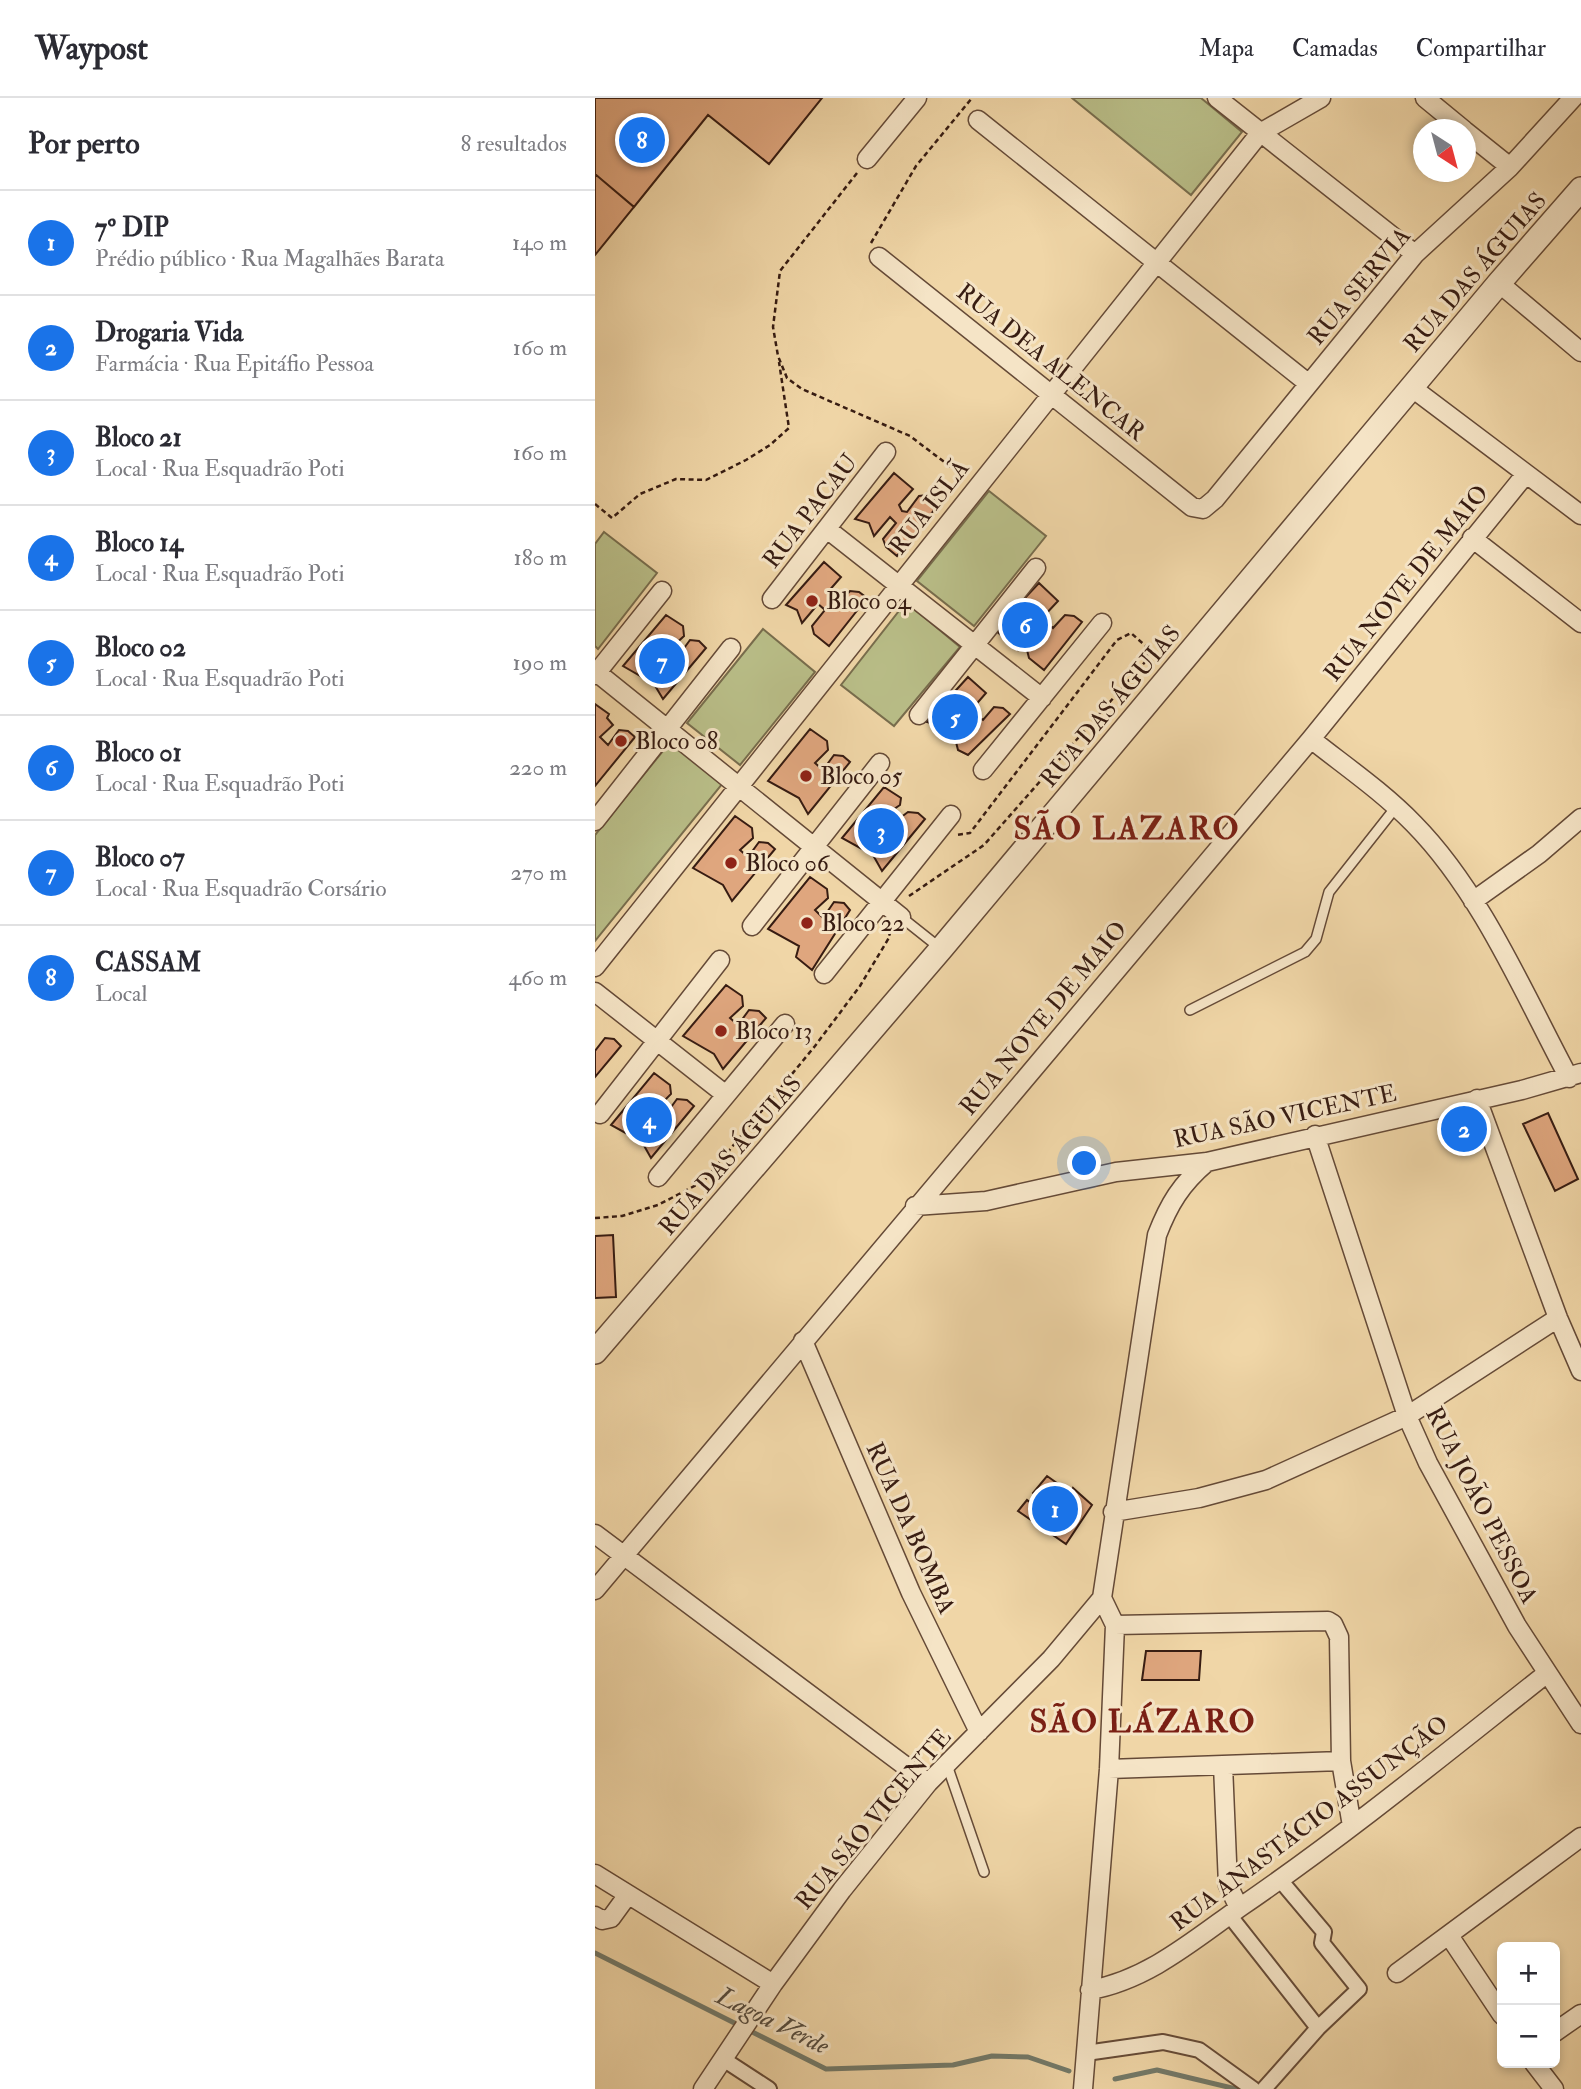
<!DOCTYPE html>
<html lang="pt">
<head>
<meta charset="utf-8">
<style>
  body { margin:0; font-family:"IM FELL Double Pica",serif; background:#f7f7f7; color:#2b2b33 }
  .controls { position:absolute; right:21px; bottom:21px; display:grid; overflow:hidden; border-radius:10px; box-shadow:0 4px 10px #0003 }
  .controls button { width:63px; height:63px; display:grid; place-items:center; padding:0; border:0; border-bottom:2px solid #e1e1e2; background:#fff; color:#2b2b33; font:35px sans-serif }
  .compass { position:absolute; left:818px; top:21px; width:63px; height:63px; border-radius:50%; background:#fff; box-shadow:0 4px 10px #0003; rotate:144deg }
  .you { position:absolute; left:490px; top:1066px; width:24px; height:24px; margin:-18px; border:5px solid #fff; border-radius:50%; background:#1a73e8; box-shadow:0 0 0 10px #1a73e833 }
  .badge { display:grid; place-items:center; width:46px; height:46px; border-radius:50%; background:#1a73e8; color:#fff; font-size:23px; font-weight:700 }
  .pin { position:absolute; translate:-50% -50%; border:4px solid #fff; box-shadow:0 2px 7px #0006 }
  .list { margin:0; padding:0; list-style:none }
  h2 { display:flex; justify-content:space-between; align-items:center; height:91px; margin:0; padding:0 28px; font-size:30px }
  h2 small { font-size:23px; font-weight:400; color:#7c7c81 }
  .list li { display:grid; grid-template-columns:46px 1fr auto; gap:21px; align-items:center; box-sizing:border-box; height:105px; padding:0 28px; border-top:2px solid #e1e1e2 }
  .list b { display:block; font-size:26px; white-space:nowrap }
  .list p { margin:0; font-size:23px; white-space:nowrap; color:#7c7c81 }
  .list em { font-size:23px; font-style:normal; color:#7c7c81 }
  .map { position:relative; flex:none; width:986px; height:1991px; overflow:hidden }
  header { display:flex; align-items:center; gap:42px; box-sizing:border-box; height:98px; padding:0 35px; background:#fff; border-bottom:2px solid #e1e1e2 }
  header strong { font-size:33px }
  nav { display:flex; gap:38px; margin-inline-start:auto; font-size:24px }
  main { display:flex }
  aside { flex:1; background:#fff }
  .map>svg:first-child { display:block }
  .green { fill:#b9be88; stroke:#786d4d; stroke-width:2 }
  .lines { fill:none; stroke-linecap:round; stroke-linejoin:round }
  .stream { stroke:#737a6a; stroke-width:5 }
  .building { fill:#dfa67e; stroke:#371c12; stroke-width:2 }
  .service-casing { stroke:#654a37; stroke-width:12 }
  .pedestrian-casing { stroke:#654a37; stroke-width:18 }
  .minor-casing { stroke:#654a37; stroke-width:21 }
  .tertiary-casing { stroke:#654a37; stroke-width:26 }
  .path { stroke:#371c12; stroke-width:2.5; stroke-dasharray:5 3.5; stroke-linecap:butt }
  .service { stroke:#f5e4c6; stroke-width:9 }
  .pedestrian { stroke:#f5e4c6; stroke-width:14 }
  .minor { stroke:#f5e4c6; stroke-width:18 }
  .tertiary { stroke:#f5e4c6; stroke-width:23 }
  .poi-dot { fill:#8f2418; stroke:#f5e4c6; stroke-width:2.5 }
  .labels { text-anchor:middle; stroke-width:6; stroke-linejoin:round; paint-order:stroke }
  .street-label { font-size:24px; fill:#371c12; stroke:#f5e4c6 }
  .poi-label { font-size:24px; fill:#371c12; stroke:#f5e4c6; text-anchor:start }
  .water-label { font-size:26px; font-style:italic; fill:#554b3e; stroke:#f5e4c6 }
  .district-label { font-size:32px; font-weight:bold; letter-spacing:2px; fill:#7a1f14; stroke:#f5e4c6 }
</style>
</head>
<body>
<header>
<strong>Waypost</strong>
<nav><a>Mapa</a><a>Camadas</a><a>Compartilhar</a></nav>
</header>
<main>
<aside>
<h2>Por perto<small>8 resultados</small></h2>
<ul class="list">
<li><span class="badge">1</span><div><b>7º DIP</b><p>Prédio público · Rua Magalhães Barata</p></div><em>140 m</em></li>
<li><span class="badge">2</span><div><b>Drogaria Vida</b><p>Farmácia · Rua Epitáfio Pessoa</p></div><em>160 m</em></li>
<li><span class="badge">3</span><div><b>Bloco 21</b><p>Local · Rua Esquadrão Poti</p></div><em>160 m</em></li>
<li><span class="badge">4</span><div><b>Bloco 14</b><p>Local · Rua Esquadrão Poti</p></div><em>180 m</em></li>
<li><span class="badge">5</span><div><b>Bloco 02</b><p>Local · Rua Esquadrão Poti</p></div><em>190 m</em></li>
<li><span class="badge">6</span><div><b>Bloco 01</b><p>Local · Rua Esquadrão Poti</p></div><em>220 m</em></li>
<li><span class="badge">7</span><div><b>Bloco 07</b><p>Local · Rua Esquadrão Corsário</p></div><em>270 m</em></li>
<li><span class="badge">8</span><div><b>CASSAM</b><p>Local</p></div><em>460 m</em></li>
</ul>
</aside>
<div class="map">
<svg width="986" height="1991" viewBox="0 0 986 1991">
  <rect width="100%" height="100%" fill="#f0d6a7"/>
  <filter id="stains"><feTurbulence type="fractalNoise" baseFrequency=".00286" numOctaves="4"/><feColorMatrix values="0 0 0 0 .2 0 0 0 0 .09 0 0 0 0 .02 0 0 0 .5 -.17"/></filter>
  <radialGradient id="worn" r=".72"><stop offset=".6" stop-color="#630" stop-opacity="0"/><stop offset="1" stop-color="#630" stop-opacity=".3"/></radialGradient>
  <path class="green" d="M477,0H606L647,34L596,97Z
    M394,393L451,438L379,528L322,483Z
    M9,434L62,475L3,551L0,548V446Z
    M311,504L365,549L299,628L246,587Z
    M168,531L220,574L145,667L92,625Z
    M76,643L128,685L0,843V737Z"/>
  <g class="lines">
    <path class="stream" d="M0,1855L231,1971L358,1967L397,1958L433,1959L474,1973
      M520,1981L562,1972L641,1991"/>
  </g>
  <path class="building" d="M0,0H227L174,66L113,17L39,109L0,76Z
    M0,76L39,109L0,157Z
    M299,375L318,391L304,407L307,413L312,414L324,398L332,397L344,406L302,458L291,449L288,441L301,425L295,419L279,438L274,425L260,421Z
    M229,464L246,479L232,495L236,500L243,506L255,493L264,494L272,500L234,548L219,536L217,528L230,512L223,506L207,525L202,512L191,507Z
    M444,485L463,503L448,519L451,524L458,530L470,517L479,518L487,524L449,572L434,560L432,552L444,536L438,532L423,552L400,532Z
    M71,517L88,528L89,538L76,550L84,557L95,542L104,543L111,550L68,601L59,586L28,568Z
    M373,579L391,595L377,611L380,616L388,622L399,609L408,610L415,616L373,657L363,652L361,644L374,628L367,623L352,641L346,628L332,624Z
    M0,606L14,616L12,620L18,627L5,639L13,647L24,632L33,633L40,639L0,688Z
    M215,631L232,643L233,652L220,665L228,672L239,657L248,658L255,664L213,716L204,700L173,683Z
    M289,689L306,700L305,707L289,718L297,726L313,714L323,715L330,721L287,773L278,757L247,740Z
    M140,718L157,730L158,740L145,752L153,759L164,744L173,745L180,751L137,803L128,787L98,770Z
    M215,779L232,791L233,800L220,812L228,820L239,804L249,805L255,812L217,872L201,859L204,848L173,831Z
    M131,887L147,898L148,908L135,920L143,927L154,912L164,913L171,920L128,971L119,956L88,938Z
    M10,940L19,941L26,948L0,979V953Z
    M59,975L75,987L76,996L63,1009L71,1016L82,1001L92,1002L99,1008L56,1060L47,1044L16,1027Z
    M953,1015L983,1081L960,1093L928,1026Z
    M18,1137L21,1199L0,1200V1138Z
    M452,1378L476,1395L478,1390L497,1407L471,1446L423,1413L432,1402L440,1408L445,1403L438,1395Z
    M551,1553H606L604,1582H547Z"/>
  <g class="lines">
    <defs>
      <path id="service" d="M306,819L345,850
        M595,912L710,854L721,841L734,794L801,709
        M352,1667L389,1774"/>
      <path id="pedestrian" d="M635,1818L723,1930
        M491,1955L568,1944L604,1952L658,1991
        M128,1961L174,1991
        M669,1991L723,1930L764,1891L727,1845L729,1834L686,1783"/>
      <path id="minor" d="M622,0L820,156
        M830,0L869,32
        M383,22L714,286
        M870,33L915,69
        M272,61L322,0
        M284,159L597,409L608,411L620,401L820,156L915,69L978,0
        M904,185L986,254
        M816,289L986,417
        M232,431L447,600
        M877,440L986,525
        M177,501L291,354
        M0,573L306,819
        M0,577L67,493
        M324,617L441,470
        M716,641C750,668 788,694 819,726C886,794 929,896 974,980
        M388,672L507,525
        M0,723L136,550
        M878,803L944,756L986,720
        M157,828L285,665
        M0,869L665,35L726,0
        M229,876L356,717
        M0,894L131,997
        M882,1001L963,1220L986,1273
        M5,1016L125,862
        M720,1037L812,1318L833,1365L922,1528L986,1626
        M63,1079L190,926
        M320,1108L391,1103L521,1074L612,1064L927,992L986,975
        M208,1243L316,1495L384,1634
        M518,1414L604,1400L671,1382L812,1318L963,1220
        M0,1436L333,1685
        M0,1492L716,641L930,377
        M520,1527L733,1523L738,1526L744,1539L746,1663L757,1728
        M628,1667L633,1787L644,1810
        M514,1671L746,1663
        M0,1776L178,1886
        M0,1818L7,1822L16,1820L32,1798
        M855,1839L907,1917
        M802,1875L986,1739
        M495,1892C553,1882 600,1841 647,1808C752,1736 851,1655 951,1576
        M960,1934L986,1916
        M939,1965L959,1991
        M108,1991L178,1886L247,1792L333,1685L456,1561L507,1500
        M488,1991L514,1671L520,1527L507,1500L562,1137C574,1106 586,1086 612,1064"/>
      <path id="tertiary" d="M0,1254L346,851L904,185L986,91"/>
    </defs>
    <use href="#service" class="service-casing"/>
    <use href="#pedestrian" class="pedestrian-casing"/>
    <use href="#minor" class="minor-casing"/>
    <use href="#tertiary" class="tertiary-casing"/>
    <path class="path" d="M262,75L185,173L178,229L183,258L192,280L207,291L315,338L369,379
      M276,145L321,68L377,0
      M0,406L17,420L45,396L81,381L111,382L151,362L175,347L194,330L184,264
      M314,798L389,747L550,564L554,551L536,535L522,542L375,735L361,737
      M0,1120L27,1118L63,1107L109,1083L220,948L265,888L295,838L293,832"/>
    <use href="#service" class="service"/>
    <use href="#pedestrian" class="pedestrian"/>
    <use href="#minor" class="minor"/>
    <use href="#tertiary" class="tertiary"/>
  </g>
  <g class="poi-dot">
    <circle cx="217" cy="503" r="7"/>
    <circle cx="26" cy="643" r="7"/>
    <circle cx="211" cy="678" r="7"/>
    <circle cx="136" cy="765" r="7"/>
    <circle cx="212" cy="825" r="7"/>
    <circle cx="126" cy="933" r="7"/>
  </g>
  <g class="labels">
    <g class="street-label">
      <text transform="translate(880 174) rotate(-49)" y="8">RUA DAS ÁGUIAS</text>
      <text transform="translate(764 188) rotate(-50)" y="8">RUA SERVIA</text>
      <text transform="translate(456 264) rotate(39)" y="8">RUA DEA ALENCAR</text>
      <text transform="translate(334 409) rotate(-52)" y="8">RUA ISLÃ</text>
      <text transform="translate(215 413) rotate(-52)" y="8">RUA PACAU</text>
      <text transform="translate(811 485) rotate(-51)" y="8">RUA NOVE DE MAIO</text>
      <text transform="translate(515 608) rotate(-50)" y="8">RUA DAS ÁGUIAS</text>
      <text transform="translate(448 920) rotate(-50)" y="8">RUA NOVE DE MAIO</text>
      <text transform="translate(690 1018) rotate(-12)" y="8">RUA SÃO VICENTE</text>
      <text transform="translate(135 1057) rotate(-49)" y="8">RUA DAS ÁGUIAS</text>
      <text transform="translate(887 1407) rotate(63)" y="8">RUA JOÃO PESSOA</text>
      <text transform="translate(316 1430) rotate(66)" y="8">RUA DA BOMBA</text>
      <text transform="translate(278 1721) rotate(-50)" y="8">RUA SÃO VICENTE</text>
      <text transform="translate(714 1725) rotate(-37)" y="8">RUA ANASTÁCIO ASSUNÇÃO</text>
    </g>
    <g class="poi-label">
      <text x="231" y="511">Bloco 04</text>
      <text x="40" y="651">Bloco 08</text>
      <text x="225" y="686">Bloco 05</text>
      <text x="150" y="773">Bloco 06</text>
      <text x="226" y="833">Bloco 22</text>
      <text x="140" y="941">Bloco 13</text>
    </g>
    <g class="water-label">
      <text transform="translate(178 1922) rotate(26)" y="9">Lagoa Verde</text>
    </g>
    <g class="district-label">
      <text x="532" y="741">SÃO LAZARO</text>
      <text x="548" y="1634">SÃO LÁZARO</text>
    </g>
  </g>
  <rect width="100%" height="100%" filter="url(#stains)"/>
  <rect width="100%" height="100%" fill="url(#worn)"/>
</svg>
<div class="controls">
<button>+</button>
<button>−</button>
</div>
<svg class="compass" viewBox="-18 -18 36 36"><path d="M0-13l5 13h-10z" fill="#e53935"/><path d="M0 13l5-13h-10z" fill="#7c7c81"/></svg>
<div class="you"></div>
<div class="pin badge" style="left:460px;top:1411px">1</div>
<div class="pin badge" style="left:869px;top:1031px">2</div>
<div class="pin badge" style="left:286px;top:733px">3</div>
<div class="pin badge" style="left:54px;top:1022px">4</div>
<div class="pin badge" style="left:360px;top:619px">5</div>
<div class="pin badge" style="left:430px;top:527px">6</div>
<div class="pin badge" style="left:67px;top:563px">7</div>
<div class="pin badge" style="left:47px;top:42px">8</div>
</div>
</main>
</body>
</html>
